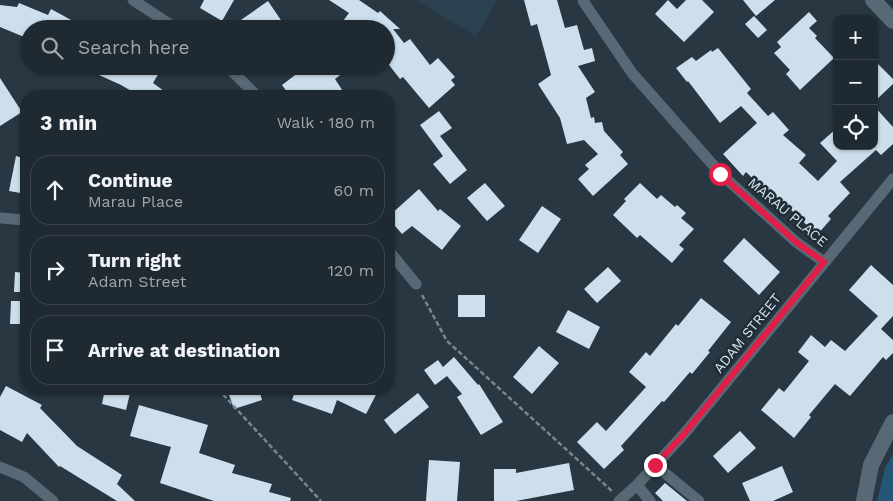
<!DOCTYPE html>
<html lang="en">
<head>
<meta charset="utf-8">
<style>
  body { margin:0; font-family:"Work Sans",sans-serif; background:#2b353d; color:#f1f3f6 }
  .controls { position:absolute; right:15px; top:15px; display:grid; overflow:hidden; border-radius:10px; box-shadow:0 1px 4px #0004 }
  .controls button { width:45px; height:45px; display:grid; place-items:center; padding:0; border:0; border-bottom:1px solid #3c454d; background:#1e2931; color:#f1f3f6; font:25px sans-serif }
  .stop { position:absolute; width:15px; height:15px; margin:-11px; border:4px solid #e11d48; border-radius:50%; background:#fff }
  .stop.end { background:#e11d48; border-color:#fff; box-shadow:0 1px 5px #0008 }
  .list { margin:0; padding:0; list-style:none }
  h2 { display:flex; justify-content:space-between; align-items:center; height:65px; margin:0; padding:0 20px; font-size:21px }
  h2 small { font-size:16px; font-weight:400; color:#a1a6ab }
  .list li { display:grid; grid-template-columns:32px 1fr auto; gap:15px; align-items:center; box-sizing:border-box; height:70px; margin:0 10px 10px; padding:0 10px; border:1px solid #3c454d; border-radius:20px }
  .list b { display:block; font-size:19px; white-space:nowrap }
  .list p { margin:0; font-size:16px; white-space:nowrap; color:#a1a6ab }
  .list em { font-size:16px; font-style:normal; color:#a1a6ab }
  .icon { flex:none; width:28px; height:28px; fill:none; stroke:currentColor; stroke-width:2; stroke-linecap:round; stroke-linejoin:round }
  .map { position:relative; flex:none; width:893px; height:501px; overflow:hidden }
  .search { position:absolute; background:#1e2931; box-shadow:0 1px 4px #0004; left:20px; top:20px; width:375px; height:55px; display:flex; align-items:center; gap:12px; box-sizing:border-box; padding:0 18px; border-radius:28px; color:#a1a6ab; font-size:19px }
  .panel { position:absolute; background:#1e2931; box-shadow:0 1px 4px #0004; left:20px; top:90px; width:375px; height:305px; border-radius:20px }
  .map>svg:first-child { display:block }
  .built { fill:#2b4150 }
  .green { fill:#265675 }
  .building { fill:#cddfed }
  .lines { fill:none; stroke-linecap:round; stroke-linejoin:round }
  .path { stroke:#79868f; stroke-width:2.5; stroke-dasharray:5 2.5; stroke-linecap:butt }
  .street { stroke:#586975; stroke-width:11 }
  .secondary { stroke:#586975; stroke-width:16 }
  .route { stroke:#e11d48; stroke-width:6 }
  .labels { text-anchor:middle; stroke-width:5; stroke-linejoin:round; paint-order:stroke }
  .street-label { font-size:14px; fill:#dae4eb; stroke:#1e2d37 }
</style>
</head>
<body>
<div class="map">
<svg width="893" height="501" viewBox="0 0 893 501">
  <rect width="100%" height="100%" fill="#283741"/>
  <path class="built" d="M415,0H498L476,36Z"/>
  <path class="green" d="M893,454V501H877L885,468Z"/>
  <path class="building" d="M204,0H234L222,21L200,8Z
    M329,0H359L378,13L380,11L400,29H393L404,43L410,39L430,65L438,58L455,77L451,80L455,85L429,108L403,77L400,79L386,61V29H355L343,21L349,13Z
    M524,0H557L565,28L577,25L584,50L592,48L595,61L578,66L595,92L586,98L591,118L594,117L595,123L602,122L604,131L623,152L620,155L628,164L593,196L578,179L589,169L585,165L598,154L584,140L567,144L560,118L538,84L551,75L537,24L531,26Z
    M668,0L677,9L686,0H702L714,12L684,42L655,14Z
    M743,0H775L756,16Z
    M268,1L287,29H243L238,22Z
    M19,3L48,15L51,9L73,21L69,29H29V39L0,27V5L17,7Z
    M809,12L817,21L809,28L817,36L815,38L834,58L800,90L786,74L790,70L774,53L781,47L777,42Z
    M754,16L767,30L758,38L745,24Z
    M718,48L751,89L747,93L768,116L773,112L789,130L783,135L806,155L799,163L818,181L837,161L820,143L837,128V146H874V106L893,127V144L881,155L876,150L840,182L850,193L828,216L831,219L817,235L785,204L782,207L746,172L743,176L723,154L757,123L741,106L720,123L688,81L687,82L676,68L692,57L696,61L711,50L712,52Z
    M874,60L893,79V84L874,102Z
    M103,66H163L153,83L171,96H140L121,85L99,75Z
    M307,66H352L335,79L346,96H290L282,85Z
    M0,78L22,112L0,126Z
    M439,111L452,128L440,136L467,170L450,184L433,164L443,156L420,125Z
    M16,156L26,159V194L9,191Z
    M485,183L505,206L487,221L467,198Z
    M640,183L657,199L661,195L675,207L677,205L686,213L681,218L694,229L679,245L684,249L672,263L640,235L637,238L613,215L626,201L624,199Z
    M419,189L438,211L440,209L461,226L442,250L412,226L402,234L389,219V216Z
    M542,206L561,219L538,253L519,240Z
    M744,238L780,272L759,295L723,261Z
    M871,265L893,285V316L881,329L893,340V353L886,360L883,357L850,396L835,384L809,415L811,417L794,438L761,410L779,388L784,392L809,361L798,352L811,335L825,347L831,340L845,351L878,316L849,290Z
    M608,267L621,281L597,303L584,289Z
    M15,272L26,273V292H14Z
    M458,295H485V317H458Z
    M701,298L731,322L708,351L710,352L692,374L690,372L664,402L662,401L621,446L624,450L604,469L577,442L597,422L606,431L646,387L629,372L646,352L650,356L676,324L678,326Z
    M11,301H25L24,324H10Z
    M568,310L600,327L589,349L556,332Z
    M539,346L559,363L532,394L513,377Z
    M454,357L478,385L479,384L503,422L481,435L457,397L462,394L447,376L435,385L424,370L438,360L443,367Z
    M6,386L42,405L40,408L77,446L122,475L117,484L135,501H117L60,466L59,467L27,433L22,442L0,430V397Z
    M105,389H131L126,410L102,404Z
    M227,389H259L262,400L234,409Z
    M296,389H379L366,414L337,400L332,414L292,400Z
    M418,393L429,407L395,434L384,420Z
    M139,405L208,425L199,453L235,465L232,473L272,484L269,492L291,498L290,501H214L160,483L171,447L130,436Z
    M740,431L756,448L728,473L713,456Z
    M429,460L460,462L457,501H426Z
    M569,463L574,490L516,501H494V469H516V473Z
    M782,466L793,492L773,501H750L742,483Z
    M665,483L687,501H663L655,493Z"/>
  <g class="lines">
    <path class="path" d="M422,295L447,341L613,492
      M218,389L321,501"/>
    <path class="street" d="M133,0L177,29
      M583,1L632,73L721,174L796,242L824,262
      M227,66L257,96
      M0,218L26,220
      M389,251L416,284
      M655,465L699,501
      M0,467L24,477L53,501
      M637,485L650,501
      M619,501L637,485L684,434L893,179"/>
    <path class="secondary" d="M873,0L893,21
      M864,501L871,465L893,422"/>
  </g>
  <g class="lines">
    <path class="route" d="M655,465L684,434L824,262L796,242L720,174"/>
  </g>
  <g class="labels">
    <g class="street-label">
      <text transform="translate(788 212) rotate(40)" y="5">MARAU PLACE</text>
      <text transform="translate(747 333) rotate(-51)" y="5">ADAM STREET</text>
    </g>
  </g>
</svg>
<div class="controls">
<button>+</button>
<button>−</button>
<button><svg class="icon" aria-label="locate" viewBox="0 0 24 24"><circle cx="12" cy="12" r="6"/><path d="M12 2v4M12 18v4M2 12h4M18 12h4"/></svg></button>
</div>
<div class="stop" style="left:720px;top:174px"></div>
<div class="stop end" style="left:655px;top:465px"></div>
<div class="search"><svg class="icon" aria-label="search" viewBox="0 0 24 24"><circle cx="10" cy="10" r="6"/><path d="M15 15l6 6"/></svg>Search here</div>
<section class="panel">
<h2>3 min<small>Walk · 180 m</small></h2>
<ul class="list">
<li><svg class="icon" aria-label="ahead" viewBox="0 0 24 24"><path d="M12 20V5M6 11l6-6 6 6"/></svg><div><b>Continue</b><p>Marau Place</p></div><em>60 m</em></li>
<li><svg class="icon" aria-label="right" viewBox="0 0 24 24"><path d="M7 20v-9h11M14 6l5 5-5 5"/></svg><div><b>Turn right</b><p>Adam Street</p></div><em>120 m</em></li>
<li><svg class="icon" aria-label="arrive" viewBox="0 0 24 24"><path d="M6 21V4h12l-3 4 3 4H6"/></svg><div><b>Arrive at destination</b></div></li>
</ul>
</section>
</div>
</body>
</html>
